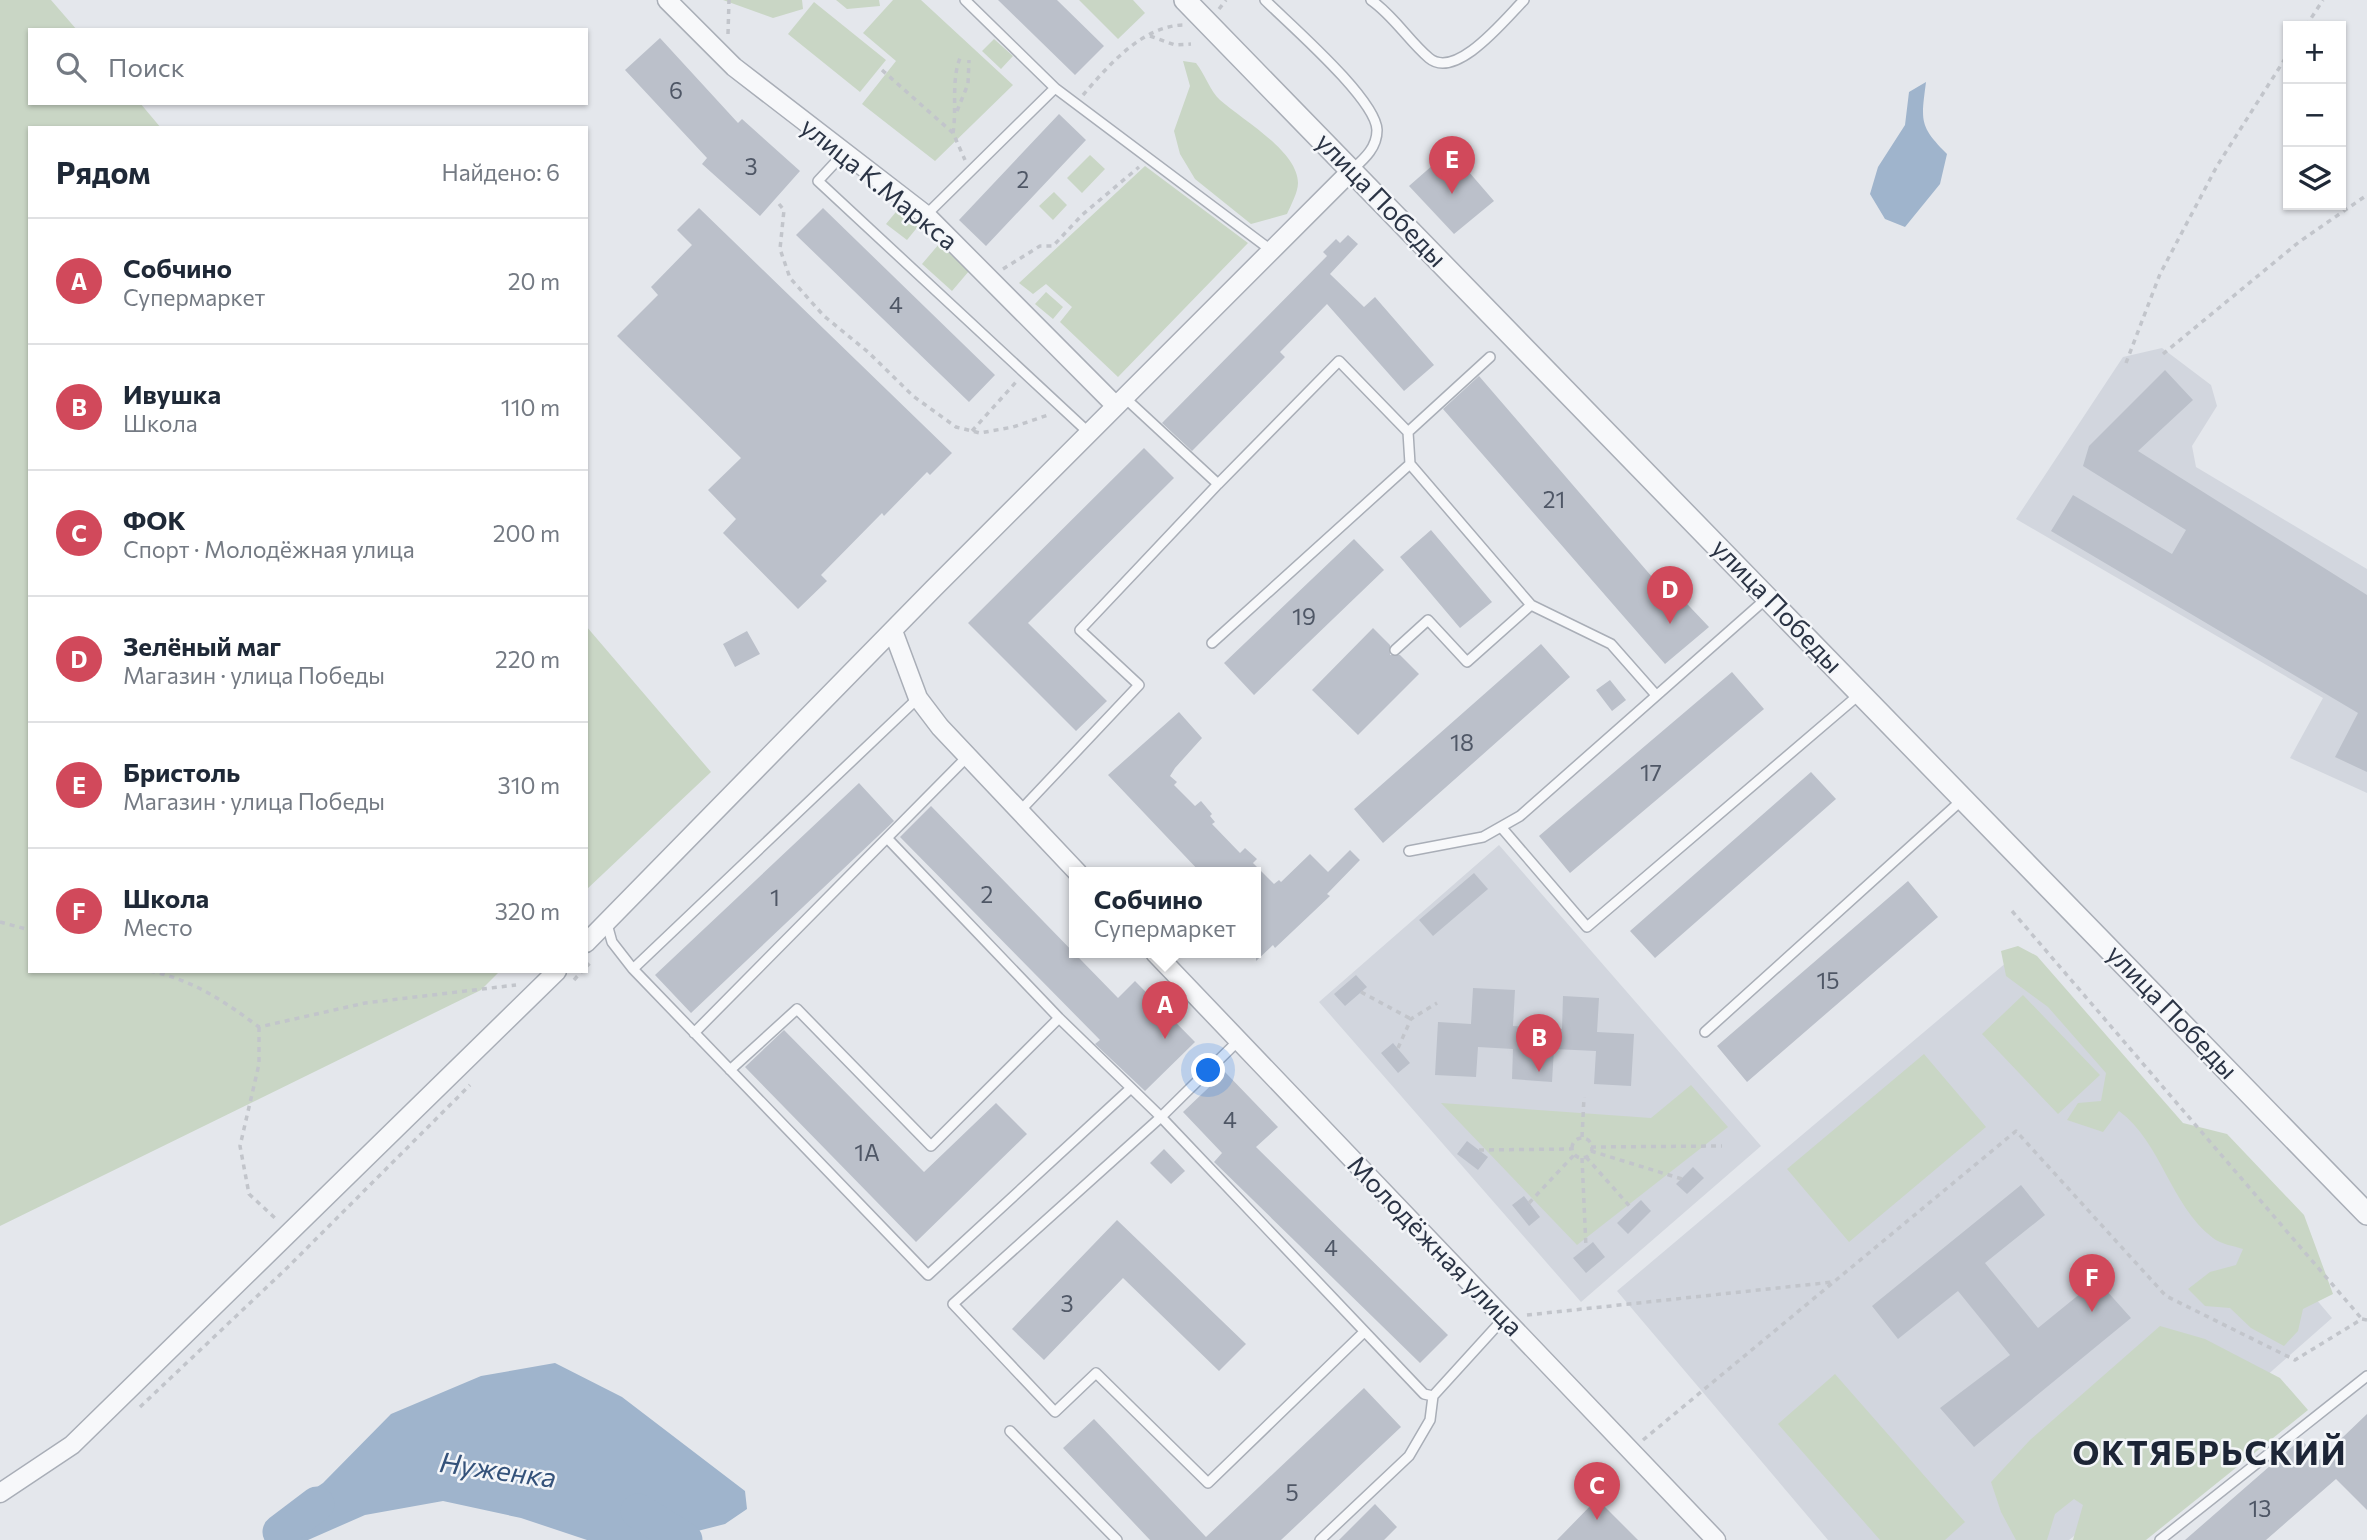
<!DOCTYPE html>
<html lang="ru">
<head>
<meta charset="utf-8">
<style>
  body { margin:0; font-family:Commissioner,sans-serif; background:#f2f2f3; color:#1f2937 }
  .controls { position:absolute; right:21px; top:21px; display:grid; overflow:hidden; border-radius:0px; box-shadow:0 2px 5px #0004 }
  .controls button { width:63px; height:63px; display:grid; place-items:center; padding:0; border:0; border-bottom:2px solid #e0e1e3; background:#fff; color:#1f2937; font:35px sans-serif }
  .you { position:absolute; left:1209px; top:1071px; width:24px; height:24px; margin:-18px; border:5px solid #fff; border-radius:50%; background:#1a73e8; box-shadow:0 0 0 10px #1a73e833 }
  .badge { display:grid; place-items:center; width:46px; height:46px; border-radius:50%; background:#d1495b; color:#fff; font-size:23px; font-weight:700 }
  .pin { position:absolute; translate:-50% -58px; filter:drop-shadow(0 2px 4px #0008) }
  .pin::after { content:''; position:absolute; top:37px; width:24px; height:21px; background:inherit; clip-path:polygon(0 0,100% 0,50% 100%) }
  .popup { position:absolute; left:1069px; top:867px; width:192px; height:91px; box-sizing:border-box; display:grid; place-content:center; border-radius:0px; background:#fff; filter:drop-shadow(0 2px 5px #0005); font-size:23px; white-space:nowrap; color:#747a83 }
  .popup b { font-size:26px; color:#1f2937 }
  .popup::after { content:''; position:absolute; left:50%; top:100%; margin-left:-14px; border:14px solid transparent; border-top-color:#fff }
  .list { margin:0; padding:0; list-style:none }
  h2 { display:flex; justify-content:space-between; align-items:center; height:91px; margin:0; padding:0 28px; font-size:30px }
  h2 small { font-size:23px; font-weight:400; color:#747a83 }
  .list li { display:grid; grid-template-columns:46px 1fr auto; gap:21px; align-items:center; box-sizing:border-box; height:126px; padding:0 28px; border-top:2px solid #e0e1e3 }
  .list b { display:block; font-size:26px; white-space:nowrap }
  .list p { margin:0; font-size:23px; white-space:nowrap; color:#747a83 }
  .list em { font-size:23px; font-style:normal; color:#747a83 }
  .icon { flex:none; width:38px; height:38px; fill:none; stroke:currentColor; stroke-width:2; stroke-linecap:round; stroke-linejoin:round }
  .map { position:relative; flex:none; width:2367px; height:1540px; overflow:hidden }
  .search { position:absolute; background:#fff; box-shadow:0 2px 5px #0004; left:28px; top:28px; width:560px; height:77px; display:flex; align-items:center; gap:18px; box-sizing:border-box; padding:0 24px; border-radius:0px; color:#747a83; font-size:26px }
  .panel { position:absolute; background:#fff; box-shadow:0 2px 5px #0004; left:28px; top:126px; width:560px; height:847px; border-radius:0px }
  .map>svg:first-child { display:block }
  .built { fill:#d2d6de }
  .green { fill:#c9d6c5 }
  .water { fill:#9fb4cc }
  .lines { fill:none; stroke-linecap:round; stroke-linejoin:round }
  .river { stroke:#9fb4cc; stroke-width:35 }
  .building { fill:#bbc0ca }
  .service-casing { stroke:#a9aeb7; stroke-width:12 }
  .minor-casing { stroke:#a9aeb7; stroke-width:21 }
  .tertiary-casing { stroke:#a9aeb7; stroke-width:24 }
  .path { stroke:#c2c5cb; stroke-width:3.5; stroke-dasharray:5 5; stroke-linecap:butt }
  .service { stroke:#f7f8fa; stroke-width:9 }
  .minor { stroke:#f7f8fa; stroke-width:18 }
  .tertiary { stroke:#f7f8fa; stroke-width:21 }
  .labels { text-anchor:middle; stroke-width:5; stroke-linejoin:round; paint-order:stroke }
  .number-label { font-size:23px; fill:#4f5766 }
  .street-label { font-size:26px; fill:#2b3445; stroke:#f4f6f9 }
  .water-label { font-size:28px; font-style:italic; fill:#34527a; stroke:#f4f6f9 }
  .district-label { font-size:33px; font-weight:bold; letter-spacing:2px; fill:#1d2536; stroke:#f4f6f9 }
</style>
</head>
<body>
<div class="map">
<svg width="2367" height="1540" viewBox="0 0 2367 1540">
  <rect width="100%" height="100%" fill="#e4e7ec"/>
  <path class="built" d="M2162,348L2211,385L2217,406L2192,446L2196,467L2367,569V793L2290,758L2323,698L2016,519L2123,357Z
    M1499,845L1761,1146L1581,1302L1319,1002Z
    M2020,951L2332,1318L2188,1445L2069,1540H1828L1617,1291Z"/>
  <path class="green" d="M0,0H51L77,30H30V103H140L161,128H30V971H500L481,990L0,1226Z
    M723,0H802L803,9L773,18Z
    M836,0H879L880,6L847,9Z
    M893,0H921L1013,85L935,161L862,104L896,61L863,33Z
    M1079,0H1133L1145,13L1118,39Z
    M814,2L886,60L860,92L788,34Z
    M994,39L1013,56L1001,69L982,51Z
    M1183,61L1196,63C1205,74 1210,91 1220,100C1241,119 1298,151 1298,183C1298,192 1291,205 1287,214L1251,224L1195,179L1180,154L1174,131L1190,86Z
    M1090,155L1105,169L1082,193L1067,178Z
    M1145,166L1248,243L1118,377L1060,322L1072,307L1046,284L1033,294L1019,283Z
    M1054,192L1067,205L1053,220L1039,206Z
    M900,207L920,224L907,240L886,224Z
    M939,244L969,271L952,291L922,264Z
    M1046,292L1063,307L1053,319L1035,304Z
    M586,626L711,772L586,890Z
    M2018,946L2037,956L2183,1123L2227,1134L2304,1215L2333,1294L2303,1309L2298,1331L2284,1346L2251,1328L2230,1308L2205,1306L2188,1289L2210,1272L2236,1265L2243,1249C2234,1246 2220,1244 2213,1238C2170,1205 2162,1143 2119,1111L2103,1132L2067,1120L2078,1103L2101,1101L2106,1073L2048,1007L2006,976L2001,951Z
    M2023,995L2100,1075L2058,1114L1982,1034Z
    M1924,1054L1986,1127L1849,1242L1787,1169Z
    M1691,1085L1728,1127L1577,1245L1441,1103L1651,1118Z
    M2160,1326L2205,1339L2280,1378L2308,1410L2146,1540H2073L2083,1505L2074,1499L2055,1514L2047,1540H2016L2001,1512L1991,1482L2030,1440Z
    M1835,1374L1965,1522L1945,1540H1880L1778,1424Z"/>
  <path class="water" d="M1926,82C1921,121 1919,126 1947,154L1940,184L1905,227L1885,219L1870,194L1878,167L1905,125L1909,92Z
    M555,1363L622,1397L745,1491L747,1509L725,1524L678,1536L676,1540H587L521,1518L443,1501L365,1515L308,1540H298L280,1532L277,1514L323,1483L391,1414L481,1376Z"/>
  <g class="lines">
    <path class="river" d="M638,1511L685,1540
      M284,1540L280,1532L317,1504"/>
  </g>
  <path class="building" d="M998,0H1057L1104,46L1075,75Z
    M660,38L738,123L742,119L800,171L760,216L702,164L707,158L625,70Z
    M1059,114L1086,140L986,246L959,220Z
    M1450,150L1494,201L1454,234L1409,186Z
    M699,208L952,453L930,475L927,472L884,516L882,513L821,575L827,581L798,609L723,533L736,519L708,490L741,458L617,336L658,295L651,287L692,245L677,230Z
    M823,208L995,375L969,402L796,235Z
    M1348,235L1358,244L1330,274L1364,307L1375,297L1434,365L1404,391L1327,304L1280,352L1285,357L1192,451L1162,423L1327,256L1323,252L1336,239L1340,243Z
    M2165,370L2193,400L2138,451L2367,595V772L2335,757L2358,713L2051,531L2073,495L2172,554L2186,530L2083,466L2089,446Z
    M1479,376L1665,592L1672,588L1709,627L1665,664L1443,409Z
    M1144,448L1174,478L1028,623L1107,701L1076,731L968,623Z
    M1431,530L1492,602L1460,628L1400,557Z
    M1354,539L1384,570L1254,695L1224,663Z
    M1373,628L1390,645V655H1400L1419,674L1358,735L1312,690Z
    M747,631L760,654L735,667L723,644Z
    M1541,644L1570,677L1383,843L1354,809Z
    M1732,672L1764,709L1570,873L1539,836Z
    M1610,680L1626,700L1612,711L1596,690Z
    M1179,712L1202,738L1175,768L1170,776L1177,782L1174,785L1195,806L1201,801L1212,814L1210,816L1215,822L1212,824L1240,853L1245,848L1257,859L1253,863L1274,884L1279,880L1281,882L1310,854L1328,872L1350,850L1360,860L1327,894L1330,896L1275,948L1273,945L1256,961V873H1201L1108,775Z
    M1811,772L1836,799L1655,958L1630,931Z
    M859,783L894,821L691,1013L655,975Z
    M931,806L1118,998L1135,981L1195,1042L1145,1091L1095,1044L1100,1040L900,837Z
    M1474,873L1488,889L1433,936L1419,920Z
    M1908,881L1938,917L1747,1082L1717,1046Z
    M1356,975L1367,987L1345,1006L1334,994Z
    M1473,988L1515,990L1513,1026L1562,1029L1563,996L1599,998L1597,1032L1634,1034L1631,1086L1594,1084L1596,1051L1554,1049L1552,1082L1512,1079L1513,1049L1478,1047L1476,1077L1435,1075L1438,1022L1471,1024Z
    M784,1030L924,1172L996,1103L1027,1134L916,1242L745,1067Z
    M1393,1043L1410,1063L1398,1073L1381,1053Z
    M1225,1072L1278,1127L1256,1147L1448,1335L1420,1363L1214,1162L1222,1153L1183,1112Z
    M1467,1141L1488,1157L1478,1170L1457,1154Z
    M1164,1149L1185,1171L1171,1184L1150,1163Z
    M1693,1167L1704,1178L1687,1194L1676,1184Z
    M2021,1185L2045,1215L1985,1263L2038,1328L2097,1280L2131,1318L1974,1447L1940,1408L2010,1355L1958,1291L1898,1339L1872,1306Z
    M1524,1196L1540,1217L1529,1226L1512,1205Z
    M1641,1200L1651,1211L1628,1234L1617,1223Z
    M1117,1220L1246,1344L1219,1371L1123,1278L1044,1360L1012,1329Z
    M1593,1242L1605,1257L1586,1273L1573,1258Z
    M1364,1388L1401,1427L1281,1540H1150L1063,1448L1094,1419L1206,1537Z
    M2367,1414V1510L2336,1479L2266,1540H2185L2301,1439L2319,1460Z
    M1597,1499L1638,1540H1557Z
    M1375,1504L1397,1527L1384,1540H1339Z"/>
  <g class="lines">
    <defs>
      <path id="service" d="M965,0L1055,88L1272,251
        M1265,0C1289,24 1376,99 1377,130C1377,148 1364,159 1352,170
        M1371,0C1394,16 1408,40 1429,58C1456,81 1506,18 1524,0
        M844,153L818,181L1088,432
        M926,215L1055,88
        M1408,432L1410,464L1531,605L1611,644L1656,695
        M1218,484L1339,361L1408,432L1490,357
        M1212,643L1410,464
        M1395,650L1428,620L1467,662L1531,605
        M1020,811L1139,685L1080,630L1218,484L1124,397
        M1501,827L1587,927L1861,693
        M887,838L1059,1018L1161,1117L1424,1394L1433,1396L1504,1318
        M1409,851L1483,837L1520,816L1767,598
        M607,924L612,942L633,969L928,1275L1131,1088
        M633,969L918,698
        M1705,1032L1963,799
        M694,1033L968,756
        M1238,1041L1161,1117L953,1304L1055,1412L1096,1373L1208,1483L1363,1333
        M730,1070L797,1009L931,1146L1059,1018
        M1010,1431L1117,1540
        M1320,1540L1409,1456L1430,1420L1433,1396
        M2160,1540L2367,1376"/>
      <path id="minor" d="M667,0L734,67L926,215L1115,405
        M893,631L918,698L940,727L1078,873
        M586,943L933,589L1352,170
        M1155,953L1716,1540
        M0,1493L72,1445L557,971"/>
      <path id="tertiary" d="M1185,0L2367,1214"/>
    </defs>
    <use href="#service" class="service-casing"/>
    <use href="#minor" class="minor-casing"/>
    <use href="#tertiary" class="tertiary-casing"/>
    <path class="path" d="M1219,9L1226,0
      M2306,26L2323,0
      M728,34L729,0
      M1150,36L1175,45L1191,44
      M882,70L953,133L965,160
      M1083,95C1108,66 1142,26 1183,25
      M957,111L968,84L969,60
      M953,133C957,109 951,81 960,58
      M779,204L784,210L780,249L790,278L824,316L868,352L913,396L956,427L980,433L1013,427L1048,415
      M1003,269L1040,246H1053L1082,215L1139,167
      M2163,354L2299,242L2367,195
      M2126,363L2160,274L2217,166L2288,54
      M972,431L1016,382
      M2012,911L2362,1319
      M0,922L30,930
      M586,967L593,960
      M150,971C193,980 224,1001 259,1027L365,1003L516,985
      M574,980L582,971
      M1361,992L1411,1019
      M259,1027V1064L240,1146L249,1194L276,1219
      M1398,1048L1411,1019L1437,1003
      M1582,1137L1584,1097
      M1572 1148a10 10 0 1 1 20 0a10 10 0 1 1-20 0Z
      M1591,1147L1722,1146
      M1479,1150L1572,1149
      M1591,1151L1682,1179
      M1586,1157L1632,1209
      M1582,1158L1586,1248
      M1529,1203L1574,1155
      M1527,1315L1833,1282
      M140,1407L288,1267L470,1085
      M1643,1440L2016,1131L2166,1296L2295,1360L2362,1319L2367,1320"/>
    <use href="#service" class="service"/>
    <use href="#minor" class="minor"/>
    <use href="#tertiary" class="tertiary"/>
  </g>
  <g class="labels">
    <g class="number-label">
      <text x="676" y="99">6</text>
      <text x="751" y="175">3</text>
      <text x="1023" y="188">2</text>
      <text x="896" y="313">4</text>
      <text x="1554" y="508">21</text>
      <text x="1304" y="625">19</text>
      <text x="1462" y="751">18</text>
      <text x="1651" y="781">17</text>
      <text x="987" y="903">2</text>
      <text x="775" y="906">1</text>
      <text x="1828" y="989">15</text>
      <text x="1230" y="1128">4</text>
      <text x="867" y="1161">1А</text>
      <text x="1331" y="1256">4</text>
      <text x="1067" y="1312">3</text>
      <text x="1292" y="1501">5</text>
      <text x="2260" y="1517">13</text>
    </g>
    <g class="street-label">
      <text transform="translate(879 184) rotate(39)" y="9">улица К.Маркса</text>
      <text transform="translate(1381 200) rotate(46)" y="9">улица Победы</text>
      <text transform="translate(1777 606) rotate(46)" y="9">улица Победы</text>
      <text transform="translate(2172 1012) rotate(46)" y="9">улица Победы</text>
      <text transform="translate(1435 1246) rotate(46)" y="9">Молодёжная улица</text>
    </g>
    <g class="water-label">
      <text transform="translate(498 1470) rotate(8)" y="10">Нуженка</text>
    </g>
    <g class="district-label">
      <text x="2210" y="1465">ОКТЯБРЬСКИЙ</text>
    </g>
  </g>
</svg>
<div class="controls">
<button>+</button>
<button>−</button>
<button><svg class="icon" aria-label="layers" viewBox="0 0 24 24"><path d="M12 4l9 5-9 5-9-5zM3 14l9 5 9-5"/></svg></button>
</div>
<div class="you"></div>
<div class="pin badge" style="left:1165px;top:1039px">A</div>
<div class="popup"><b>Собчино</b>Супермаркет</div>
<div class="pin badge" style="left:1539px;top:1072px">B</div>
<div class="pin badge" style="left:1597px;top:1520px">C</div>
<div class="pin badge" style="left:1670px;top:624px">D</div>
<div class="pin badge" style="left:1452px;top:194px">E</div>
<div class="pin badge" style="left:2092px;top:1312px">F</div>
<div class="search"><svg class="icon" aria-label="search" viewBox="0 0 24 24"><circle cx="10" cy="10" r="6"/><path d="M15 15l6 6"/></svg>Поиск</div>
<section class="panel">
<h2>Рядом<small>Найдено: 6</small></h2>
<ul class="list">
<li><span class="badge">A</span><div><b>Собчино</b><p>Супермаркет</p></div><em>20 m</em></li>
<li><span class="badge">B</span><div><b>Ивушка</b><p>Школа</p></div><em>110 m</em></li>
<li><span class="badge">C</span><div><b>ФОК</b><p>Спорт · Молодёжная улица</p></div><em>200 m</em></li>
<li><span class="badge">D</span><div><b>Зелёный маг</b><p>Магазин · улица Победы</p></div><em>220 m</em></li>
<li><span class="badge">E</span><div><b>Бристоль</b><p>Магазин · улица Победы</p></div><em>310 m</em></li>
<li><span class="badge">F</span><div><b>Школа</b><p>Место</p></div><em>320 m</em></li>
</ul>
</section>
</div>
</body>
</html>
